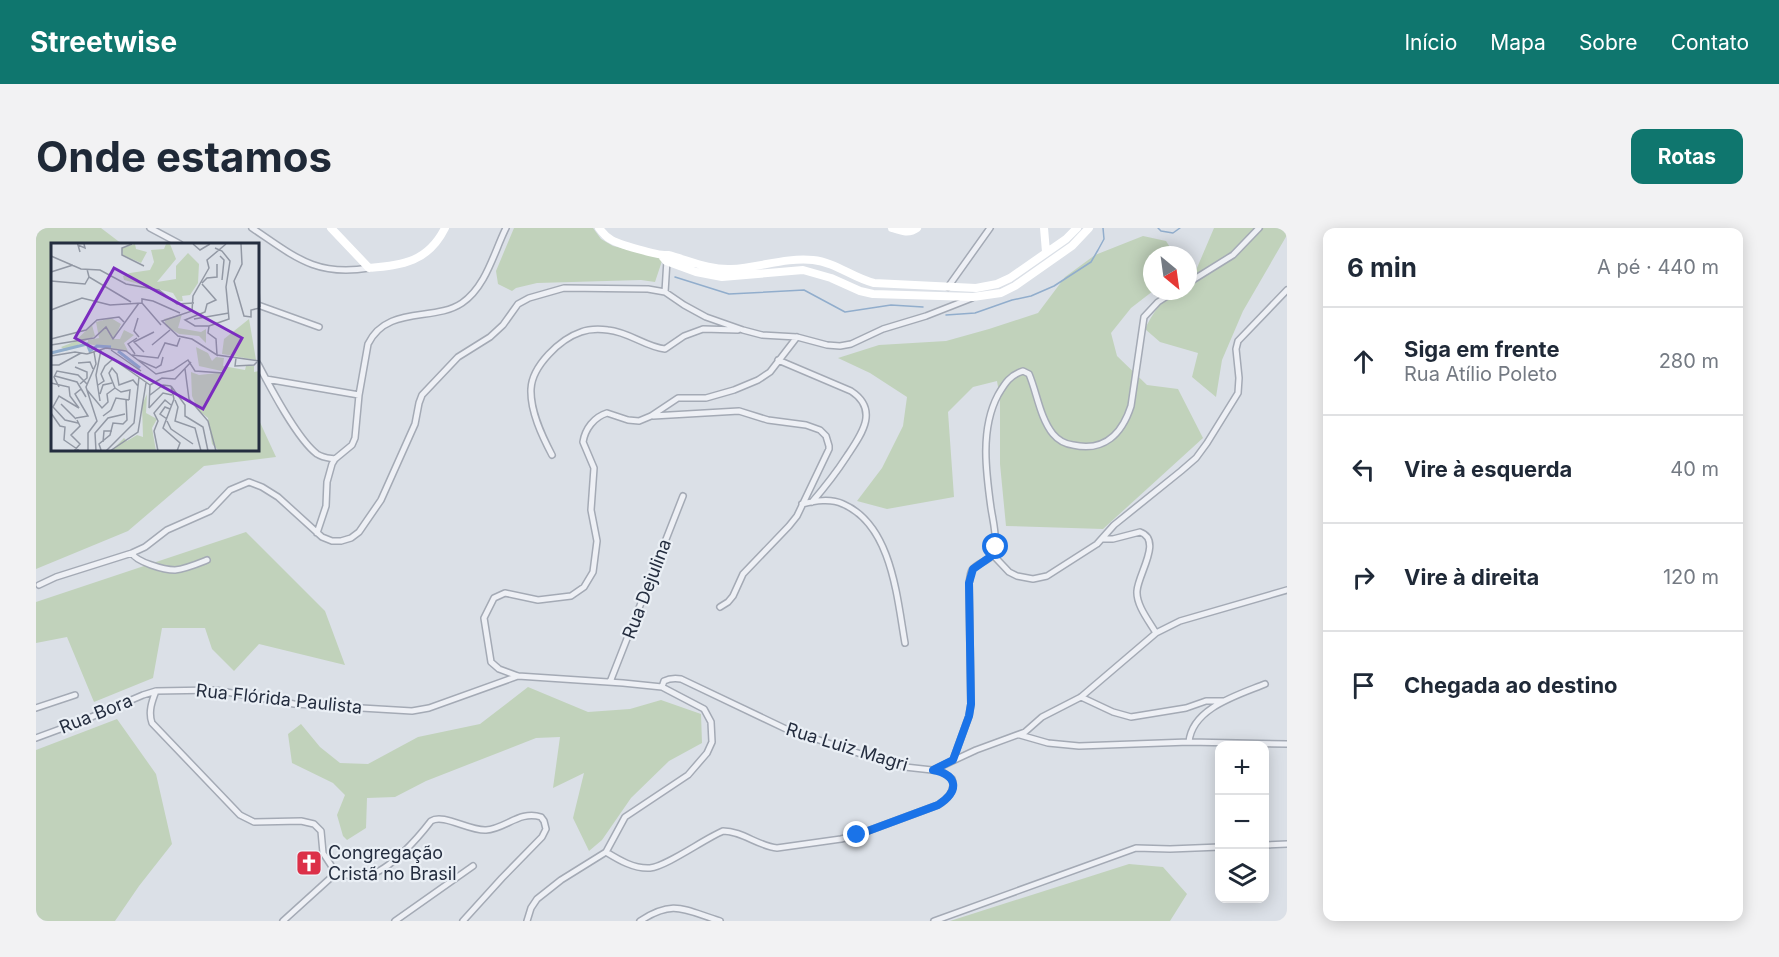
<!DOCTYPE html>
<html lang="pt">
<head>
<meta charset="utf-8">
<style>
  body { margin:0; font-family:Inter,sans-serif; background:#f2f2f3; color:#1f2937 }
  .controls { position:absolute; right:18px; bottom:18px; display:grid; overflow:hidden; border-radius:12px; box-shadow:0 3px 15px #0003 }
  .controls button { width:54px; height:54px; display:grid; place-items:center; padding:0; border:0; border-bottom:2px solid #e0e1e3; background:#fff; color:#1f2937; font:30px sans-serif }
  .compass { position:absolute; left:1107px; top:18px; width:54px; height:54px; border-radius:50%; background:#fff; box-shadow:0 3px 15px #0003; rotate:151deg }
  .stop { position:absolute; width:18px; height:18px; margin:-14px; border:4px solid #1a73e8; border-radius:50%; background:#fff }
  .stop.end { background:#1a73e8; border-color:#fff; box-shadow:0 2px 6px #0008 }
  .list { margin:0; padding:0; list-style:none }
  h2 { display:flex; justify-content:space-between; align-items:center; height:78px; margin:0; padding:0 24px; font-size:26px }
  h2 small { font-size:20px; font-weight:400; color:#747a83 }
  .list li { display:grid; grid-template-columns:39px 1fr auto; gap:18px; align-items:center; box-sizing:border-box; height:108px; padding:0 24px; border-top:2px solid #e0e1e3 }
  .list b { display:block; font-size:22px; white-space:nowrap }
  .list p { margin:0; font-size:20px; white-space:nowrap; color:#747a83 }
  .list em { font-size:20px; font-style:normal; color:#747a83 }
  .icon { flex:none; width:33px; height:33px; fill:none; stroke:currentColor; stroke-width:2; stroke-linecap:round; stroke-linejoin:round }
  .map { position:relative; flex:none; width:1251px; height:693px; overflow:hidden; border-radius:12px }
  header { display:flex; align-items:center; gap:36px; box-sizing:border-box; height:84px; padding:0 30px; background:#0f766e; color:#fff }
  header strong { font-size:28px }
  nav { display:flex; gap:33px; margin-inline-start:auto; font-size:21px }
  .intro { display:flex; align-items:center; justify-content:space-between; box-sizing:border-box; height:144px; padding:0 36px }
  h1 { margin:0; font-size:42px }
  .button { padding:15px 27px; border-radius:12px; background:#0f766e; color:#fff; font-size:21px; font-weight:700 }
  main { display:flex; gap:36px; padding:0 36px }
  aside { flex:1; background:#fff; border-radius:12px; box-shadow:0 3px 15px #0003 }
  .map>svg:first-child { display:block }
  .green { fill:#c1d2bb }
  .lines { fill:none; stroke-linecap:round; stroke-linejoin:round }
  .stream { stroke:#91adcc; stroke-width:1.5 }
  .street-casing { stroke:#a4aab5; stroke-width:8 }
  .street { stroke:#eef0f5; stroke-width:5 }
  .secondary { stroke:#fff; stroke-width:8 }
  .route { stroke:#1a73e8; stroke-width:8 }
  .labels { text-anchor:middle; stroke-width:4.5; stroke-linejoin:round; paint-order:stroke }
  .street-label { font-size:18px; fill:#242d3f; stroke:#eaeff5 }
  .poi-label { font-size:18px; fill:#242d3f; stroke:#eaeff5; text-anchor:start }
  .inset-river { fill:none; stroke:#91adcc; stroke-width:3 }
  .inset-road { fill:none; stroke:#9298a4; stroke-width:1.5 }
  .view { fill:#7b2cbf; fill-opacity:0.15; stroke:#7b2cbf; stroke-width:3 }
  .inset-edge { fill:none; stroke:#242d3f; stroke-width:3 }
</style>
</head>
<body>
<header>
<strong>Streetwise</strong>
<nav><a>Início</a><a>Mapa</a><a>Sobre</a><a>Contato</a></nav>
</header>
<div class="intro"><h1>Onde estamos</h1><a class="button">Rotas</a></div>
<main>
<div class="map">
<svg width="1251" height="693" viewBox="0 0 1251 693">
  <rect width="100%" height="100%" fill="#dbe0e7"/>
  <path class="green" d="M0,0H65L86,16H16V222H222V190L240,229L168,238L92,303L0,341Z
    M478,0H557L565,11L577,18L627,30L619,54L605,52L501,55L480,60L476,63L462,56L460,43Z
    M1178,0H1251V7L1207,83L1186,132L1180,169L1156,149L1162,125L1124,114L1109,101C1118,83 1130,63 1152,63V56L1155,54Z
    M1107,8L1130,13L1139,27H1116L1117,63L1095,80L1075,105L1081,128L1111,157L1142,161L1167,210L1067,301L970,298L964,236V171L961,153L937,159L912,184L918,269L851,281L821,273L846,240L867,198L871,169L834,145L802,130L843,117L910,113L953,101L1002,85L1029,49L1059,27Z
    M210,304L289,383L309,437L223,416L198,443L176,421L169,400H126L117,450L58,474L31,409L0,415V374Z
    M492,459L552,484L594,481L625,472L665,486L666,515L633,533L595,570L566,612L553,623L537,590L548,545L517,560L524,509L500,510L390,553L359,569L331,570L330,600L311,612L307,608L301,587L309,567L297,555L256,535L252,506L265,496L284,519L304,535L332,536L382,509L444,496Z
    M81,491L120,546L136,616L103,658L79,693H0V522Z
    M1093,636L1127,639L1151,666L1134,693H914Z"/>
  <g class="lines">
    <path class="stream" d="M1122,0L1125,3L1137,5L1144,0
      M639,49L693,66L768,62L809,84L855,77L887,79
      M910,87L939,85L976,72L995,68L1018,58L1055,34L1062,22L1068,11L1067,0"/>
    <defs>
      <path id="street" d="M114,0L144,16
        M216,0C258,28 279,49 333,40
        M1152,55L1197,27L1223,0
        M912,59L954,0
        M629,64L631,32
        M222,77L283,99
        M742,132L815,163C844,182 825,207 811,228C800,245 789,259 776,274
        M222,136C234,159 261,211 281,226C287,230 293,230 299,231
        M230,151L323,167
        M617,188L703,183L732,192L770,197L784,202L790,208L793,218V221L761,288L753,298L707,346L697,368L692,374L684,379
        M516,227C506,208 494,183 495,161C496,138 524,111 545,104C553,101 564,101 572,102C593,104 610,119 629,121L648,108L667,101L702,102
        M766,276C779,273 794,270 807,276C856,297 861,370 869,415
        M281,305L290,278L291,254L296,236L299,231L316,217L319,210L323,167L332,116C351,77 398,94 426,75C450,59 458,24 470,0
        M1066,311H1077L1104,304C1127,312 1102,346 1101,363C1100,377 1113,393 1120,405
        M96,325C100,334 128,342 139,342C149,341 161,336 171,332
        M957,327L973,344L981,348L997,351L1011,348L1061,316L1078,297L1145,243L1160,230L1171,215L1202,165L1203,150L1200,121L1202,113L1251,62
        M3,357L20,349L96,325L109,319L131,302L174,283L194,262L213,254L226,259L242,269L286,309L296,313H305L315,310L323,304L345,272L379,196L383,175L386,167L422,129L454,109L467,97L482,76L493,70L528,60L612,61L629,64L648,77L670,89L707,102L726,107L761,109L791,117L804,118L815,116L847,101L890,88L936,70
        M574,454L647,268
        M1045,469L1077,484L1095,489L1150,480L1170,473H1188
        M0,480L39,467
        M984,507L1012,515L1043,518L1153,514L1251,516
        M0,510L46,493L107,467L120,463
        M1153,514C1156,480 1202,467 1229,456
        M917,532L933,488L935,476L933,355C934,351 934,345 936,342C943,333 957,333 959,321C961,308 957,293 955,280C950,244 944,201 962,167C969,155 974,147 987,143L993,146C1001,165 1004,190 1017,206C1022,212 1029,216 1037,217C1068,224 1086,206 1095,178L1108,89L1122,74L1139,63
        M897,542L940,522L989,504L1006,489L1045,469L1120,405L1144,393L1251,362
        M1228,617L1251,616
        M570,624C583,632 598,641 614,640C631,638 668,611 687,603C706,603 722,618 741,620L805,611L821,607L902,577C912,571 920,562 916,551L905,543L869,539L837,530L750,501L645,451C638,450 634,450 628,453L626,459
        M247,693L300,645
        M359,693L437,638
        M427,693L466,650L506,609L510,601L508,593L505,589C484,582 469,601 450,602C433,603 407,585 395,593C382,610 354,642 333,647C323,650 310,647 300,645L287,625L285,603L278,596L265,593L218,594L204,587L116,495C112,484 116,473 120,463L179,462L258,476L376,483L393,480L482,448
        M491,693L495,680L501,671L525,652L570,624L589,589L652,547L671,525L676,514L675,494L668,481L626,459L587,455L482,448L463,441L455,434L448,390L458,370L469,365L502,372L535,368L548,359L557,344L561,313L555,282L558,240L547,214C549,201 558,189 571,185L592,192L603,193L615,188L642,170H670L698,162L722,152L734,144L761,109
        M604,693C638,671 648,682 684,693
        M898,693L1100,620L1134,621L1184,619"/>
    </defs>
    <use href="#street" class="street-casing"/>
    <use href="#street" class="street"/>
    <path class="secondary" d="M295,0L333,40C367,37 392,34 409,0
      M563,0C566,4 569,8 574,11C581,16 623,28 632,27C652,32 673,42 695,41C722,40 750,29 777,32C799,34 817,50 838,55L940,60L961,56L974,50L1030,11L1041,0
      M856,0C865,3 873,6 881,0
      M1008,0L1010,24
      M625,27L630,33L660,44L686,49L767,42L795,50L824,63L837,66L937,69L965,65L979,58L1036,18L1053,0"/>
  </g>
  <g class="lines">
    <path class="route" d="M821,607L902,577C924,563 922,547 897,542L917,532L933,488L935,476L933,355L937,341L957,327L960,319"/>
  </g>
  <defs>
    <symbol id="church-square" viewBox="-11 -11 22 22"><rect x="-9" y="-9" width="18" height="18" rx="4" fill="#dc3048" stroke="#eaeff5"/><path d="M-1.2-6h2.4v3.5h3.3v2.4h-3.3V6h-2.4V-.1h-3.3v-2.4h3.3Z" fill="#fff"/></symbol>
  </defs>
  <g fill-rule="evenodd">
    <use href="#church-square" x="258" y="620" width="30" height="30"/>
  </g>
  <g class="labels">
    <g class="street-label">
      <text transform="translate(611 361) rotate(-69)" y="6">Rua Dejulina</text>
      <text transform="translate(243 471) rotate(6)" y="6">Rua Flórida Paulista</text>
      <text transform="translate(60 486) rotate(-22)" y="6">Rua Bora</text>
      <text transform="translate(811 519) rotate(17)" y="6">Rua Luiz Magri</text>
    </g>
    <g class="poi-label">
      <text x="292" y="631">Congregação<tspan x="292" dy="21">Cristã no Brasil</tspan></text>
    </g>
  </g>
  <g transform="translate(15 15)">
    <rect width="208" height="208" fill="#dbe0e7"/>
    <path d="M84,1L85,6L96,9L90,20L72,12L71,5ZM115,1H119L125,16L106,39L125,36V23L137,10L148,21L147,40L139,52L131,53L132,58H127L122,50L73,37L72,33L79,30L99,27L103,19L100,7L113,6ZM131,71L127,85L150,89L155,86V100L148,93L128,91L115,83L113,76ZM60,75L70,81L63,96H69L73,87L83,92L73,100L77,108L37,101V97L48,95L45,79ZM198,76L205,117L171,111L173,96ZM41,82L44,93L15,108L10,104L23,99ZM145,104L157,110L161,118L165,114L173,115L172,123L194,127L195,123H203V129L208,128V208H168L161,201L157,175L147,167L141,153L140,129L148,132L175,129L148,123ZM96,151L95,170L106,176L101,185L105,208H60L73,195L76,198L86,192L92,194L91,162Z" fill="#c1d2bb"/>
    <path class="inset-river" d="M67,108L89,125M0,110L36,101L39,108L46,103L60,104"/>
    <path class="inset-road" d="M81,1L71,5V12L93,23M142,1L149,7L159,1M190,1L191,21L183,38L193,73L200,74V67L209,65M29,9L27,2L34,5L33,1M0,13L30,26L49,27L75,41L108,47L126,61L143,60M169,13L173,17L171,37M36,26L38,34L80,59M0,29L22,22M0,38L34,41L38,34M151,40L156,35L166,34V21M151,41L165,57L156,61L154,69L134,77L144,83H158L157,90L165,96L166,112L141,96L127,93L111,78L141,68L142,53L158,25L156,17L175,1M208,45L209,64M91,60V56L102,58L129,70M0,67L31,55L59,62L91,60L110,82M87,75L83,88L88,94M143,76L178,70M158,83L178,76L175,44L179,18L171,8L164,5M0,96L35,87L46,77L68,74L73,79M0,102L43,95L55,84L62,96L88,60M101,102L119,87M60,107L90,128M93,109L83,99L103,89M36,111L55,105L75,108L105,131L122,127L137,117L144,128L172,130M84,111L77,101L86,95M81,112L107,115L114,100L126,103L129,95M166,112L209,118M0,113L24,109L36,111M185,115L184,123L203,122L206,119M87,117L105,125L110,122L112,114M27,120L39,119L42,126M0,122H8L30,110M24,124L36,129V135L29,141M134,126L138,156L157,178L165,208M4,133L26,139L35,154M0,140L18,144L19,153L28,165L8,153L2,164L14,177L27,180M47,142L53,138L50,131L54,123L62,116L99,142M99,142L111,135L124,136L140,119M120,143L134,162V173L152,184L157,208M120,143L123,156L112,185L129,200L126,208M8,144L3,134L6,128L27,132L36,141M64,145L58,130L61,125L66,131L68,142L82,137L87,143M64,145L70,149L79,147L78,157M36,147L51,165L57,159L56,151L64,145M49,151L52,142L61,140M99,152L112,142L120,143M124,157L127,164L124,178L144,185L150,208M49,158L45,132L50,107M10,161L25,176M98,165L112,150L121,152M98,165L99,142M0,170L9,183L14,184L13,197L29,208M52,173L60,167L65,155L78,157M25,175L37,173L24,151L30,146M116,176L109,171L114,164L119,166M116,178L120,186L142,201M52,199L53,188H61M50,207L48,201L59,192L62,180L72,181L76,177L75,156M23,208L29,201L20,192L29,183L26,177M37,208V190L46,178L35,144L45,121L43,109M45,208L44,190L57,175L74,171M55,208L83,180L88,134M59,208L87,189L95,140M107,208L103,188L107,178L103,170L114,157L120,162"/>
    <path class="view" d="M63,25L191,95L152,166L24,95Z"/>
    <rect width="208" height="208" class="inset-edge"/>
  </g>
</svg>
<div class="controls">
<button>+</button>
<button>−</button>
<button><svg class="icon" aria-label="layers" viewBox="0 0 24 24"><path d="M12 4l9 5-9 5-9-5zM3 14l9 5 9-5"/></svg></button>
</div>
<svg class="compass" viewBox="-18 -18 36 36"><path d="M0-13l5 13h-10z" fill="#e53935"/><path d="M0 13l5-13h-10z" fill="#747a83"/></svg>
<div class="stop" style="left:960px;top:319px"></div>
<div class="stop end" style="left:821px;top:607px"></div>
</div>
<aside>
<h2>6 min<small>A pé · 440 m</small></h2>
<ul class="list">
<li><svg class="icon" aria-label="ahead" viewBox="0 0 24 24"><path d="M12 20V5M6 11l6-6 6 6"/></svg><div><b>Siga em frente</b><p>Rua Atílio Poleto</p></div><em>280 m</em></li>
<li><svg class="icon" aria-label="left" viewBox="0 0 24 24"><path d="M17 20v-9H6M10 6l-5 5 5 5"/></svg><div><b>Vire à esquerda</b></div><em>40 m</em></li>
<li><svg class="icon" aria-label="right" viewBox="0 0 24 24"><path d="M7 20v-9h11M14 6l5 5-5 5"/></svg><div><b>Vire à direita</b></div><em>120 m</em></li>
<li><svg class="icon" aria-label="arrive" viewBox="0 0 24 24"><path d="M6 21V4h12l-3 4 3 4H6"/></svg><div><b>Chegada ao destino</b></div></li>
</ul>
</aside>
</main>
</body>
</html>
